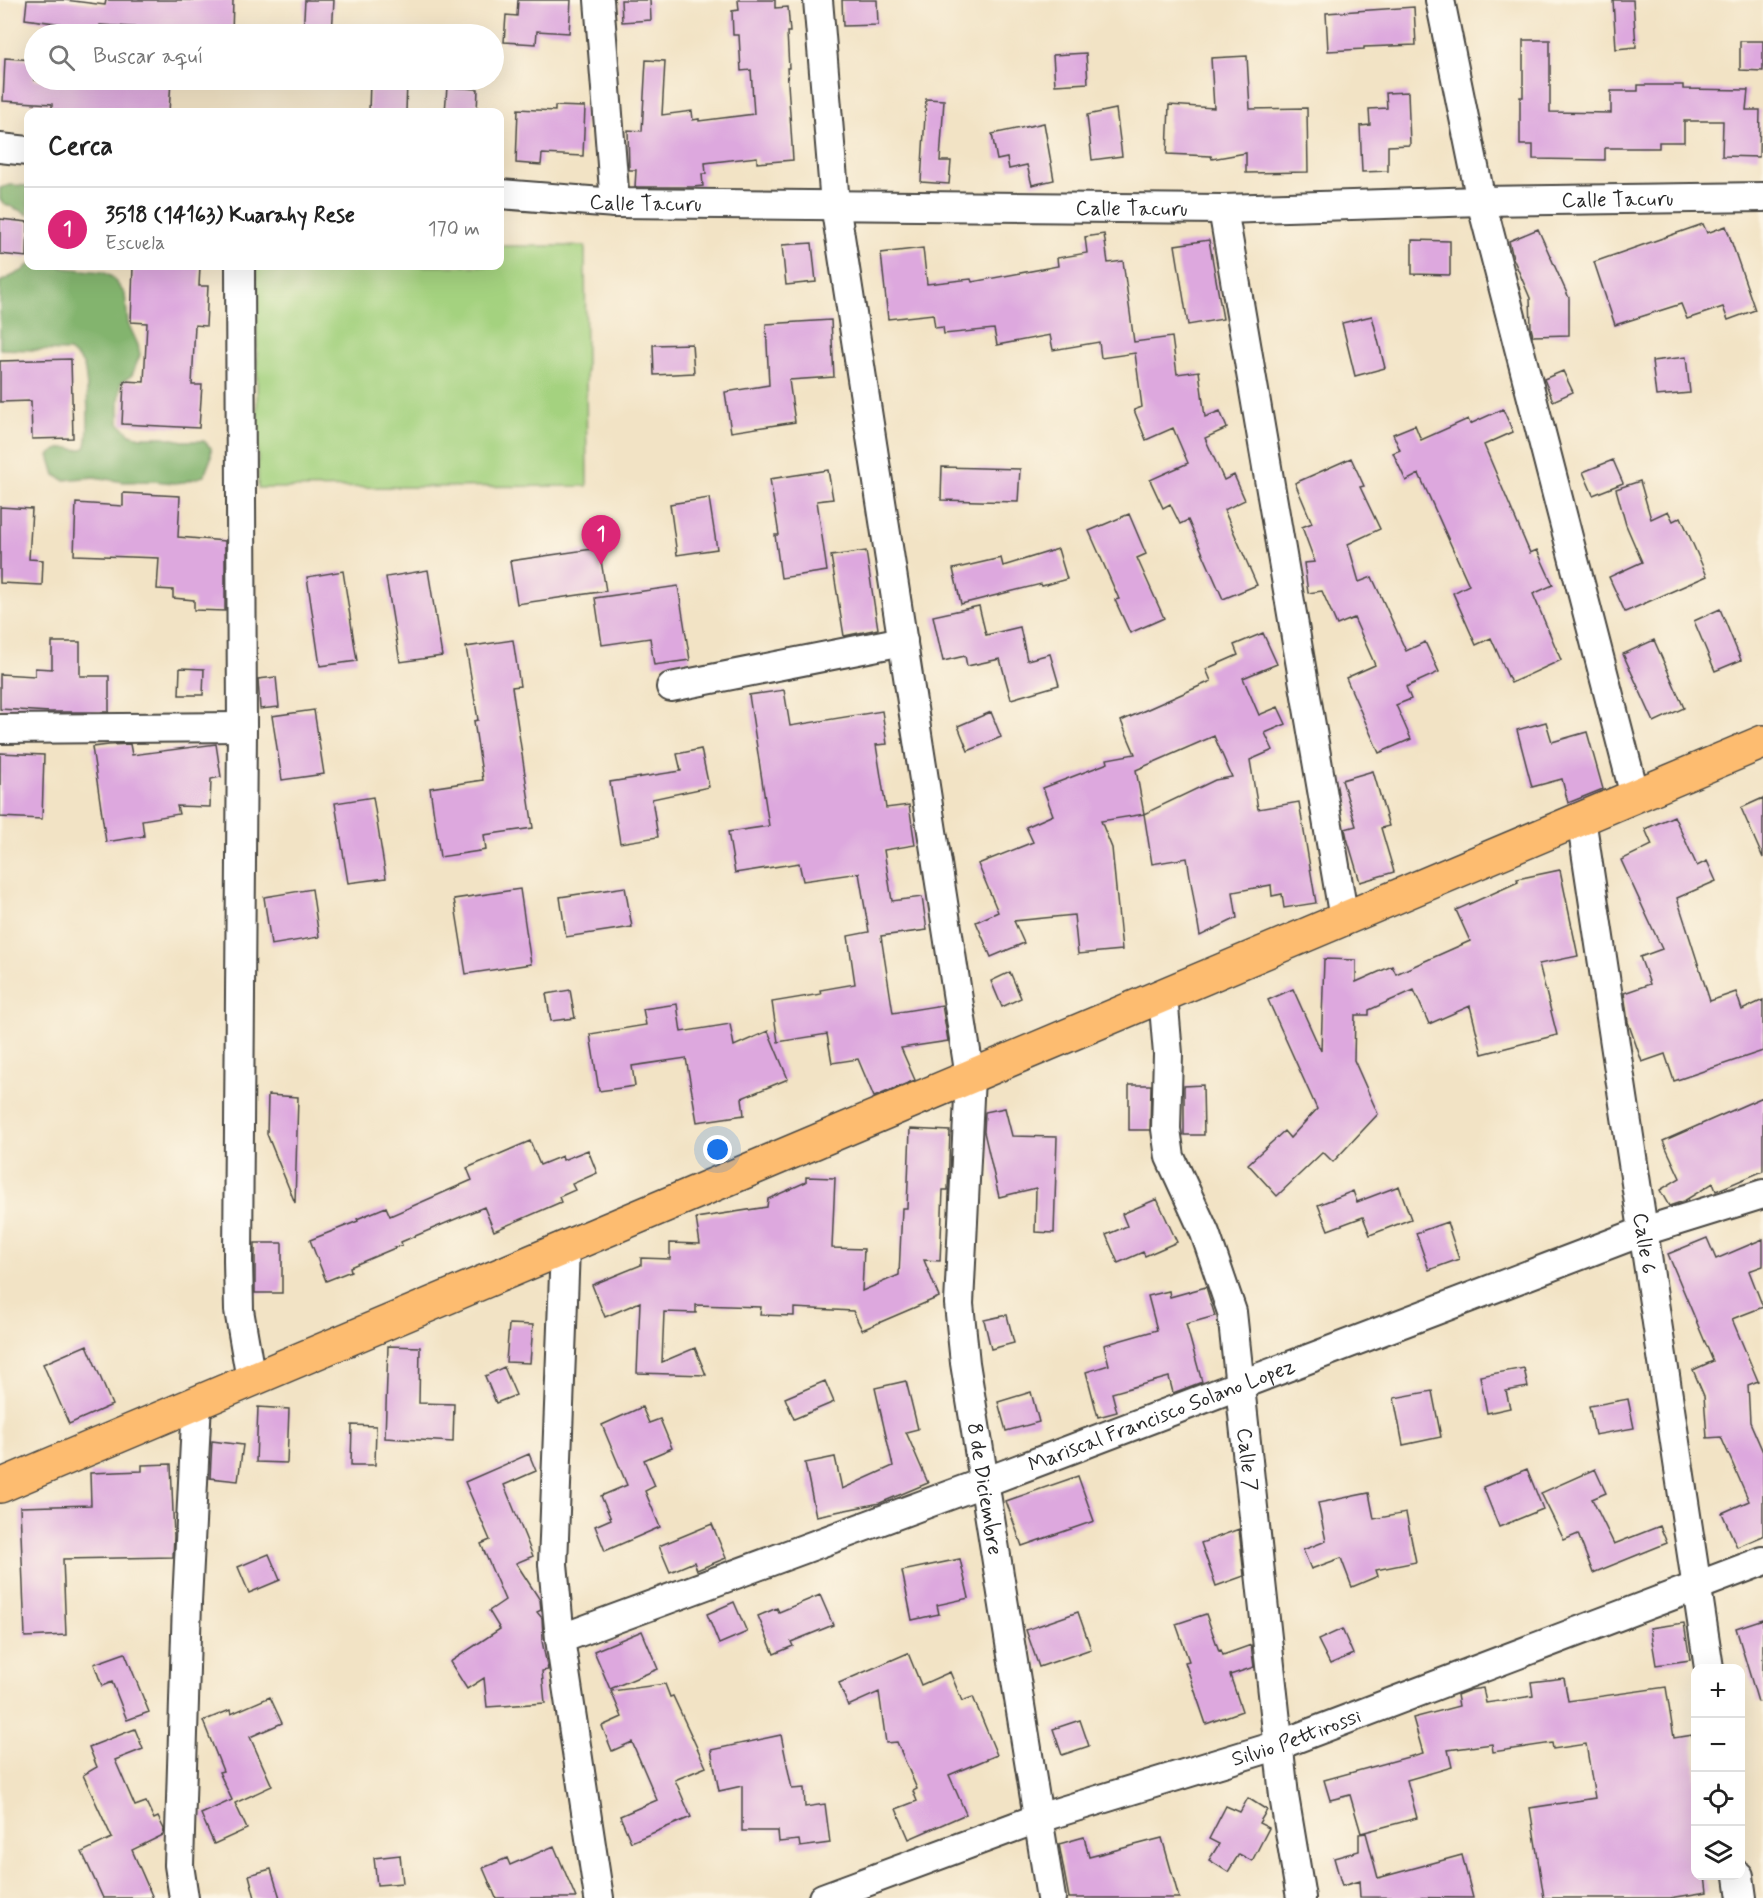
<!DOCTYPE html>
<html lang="es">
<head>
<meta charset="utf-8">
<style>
  body { margin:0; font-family:Mynerve,sans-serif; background:#f2f2f2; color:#222 }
  .controls { position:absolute; right:18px; bottom:18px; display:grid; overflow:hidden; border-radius:12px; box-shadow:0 6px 24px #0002 }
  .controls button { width:54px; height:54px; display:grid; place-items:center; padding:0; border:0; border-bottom:2px solid #e0e0e0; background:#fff; color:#222; font:30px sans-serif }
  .you { position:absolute; left:718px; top:1150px; width:21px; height:21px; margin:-15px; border:4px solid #fff; border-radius:50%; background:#1a73e8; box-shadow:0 0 0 9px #1a73e833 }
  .badge { display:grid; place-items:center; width:39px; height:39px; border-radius:50%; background:#db2777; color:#fff; font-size:20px; font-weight:700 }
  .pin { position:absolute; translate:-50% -50px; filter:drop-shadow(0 2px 3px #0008) }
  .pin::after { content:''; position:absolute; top:32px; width:21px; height:18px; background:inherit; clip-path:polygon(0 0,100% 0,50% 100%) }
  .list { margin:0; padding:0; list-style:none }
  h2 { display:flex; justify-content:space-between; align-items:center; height:78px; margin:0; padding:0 24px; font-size:26px }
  h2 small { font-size:20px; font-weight:400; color:#767676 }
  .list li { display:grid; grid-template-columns:39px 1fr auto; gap:18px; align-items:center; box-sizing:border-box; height:84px; padding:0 24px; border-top:2px solid #e0e0e0 }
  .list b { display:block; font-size:22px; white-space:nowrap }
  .list p { margin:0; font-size:20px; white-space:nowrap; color:#767676 }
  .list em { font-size:20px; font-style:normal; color:#767676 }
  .icon { flex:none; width:33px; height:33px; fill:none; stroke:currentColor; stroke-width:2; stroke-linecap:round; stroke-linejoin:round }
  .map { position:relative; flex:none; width:1763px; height:1898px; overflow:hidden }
  .search { position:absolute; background:#fff; box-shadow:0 6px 24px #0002; left:24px; top:24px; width:480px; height:66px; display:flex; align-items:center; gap:15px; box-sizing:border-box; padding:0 21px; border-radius:33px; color:#767676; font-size:22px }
  .panel { position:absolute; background:#fff; box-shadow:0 6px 24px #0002; left:24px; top:108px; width:480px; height:162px; border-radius:12px }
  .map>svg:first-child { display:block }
  .green { fill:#a4d27f; stroke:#687e55; stroke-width:1.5 }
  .forest { fill:#83b46e; stroke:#57704c; stroke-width:1.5 }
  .building { fill:#dda8de; fill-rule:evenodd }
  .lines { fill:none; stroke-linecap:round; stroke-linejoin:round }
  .minor-casing { stroke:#494742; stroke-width:32 }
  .primary-casing { stroke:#494742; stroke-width:36 }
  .minor { stroke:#fff; stroke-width:28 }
  .primary { stroke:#fdbc70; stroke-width:33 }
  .labels { text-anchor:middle; stroke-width:4.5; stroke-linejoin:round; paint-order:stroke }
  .street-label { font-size:21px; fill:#2b2b2b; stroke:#fcf5e5 }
</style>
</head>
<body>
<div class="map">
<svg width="1763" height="1898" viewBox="0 0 1763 1898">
  <rect width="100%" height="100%" fill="#fcf5e5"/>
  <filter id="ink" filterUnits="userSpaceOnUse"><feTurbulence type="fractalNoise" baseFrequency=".0167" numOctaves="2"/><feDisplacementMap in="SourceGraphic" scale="12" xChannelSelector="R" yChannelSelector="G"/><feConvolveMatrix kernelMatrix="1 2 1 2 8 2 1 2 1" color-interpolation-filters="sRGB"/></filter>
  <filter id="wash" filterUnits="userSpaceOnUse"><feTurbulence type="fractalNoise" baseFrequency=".008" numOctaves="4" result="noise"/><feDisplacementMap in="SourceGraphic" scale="24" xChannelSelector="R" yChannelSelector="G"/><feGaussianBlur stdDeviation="1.35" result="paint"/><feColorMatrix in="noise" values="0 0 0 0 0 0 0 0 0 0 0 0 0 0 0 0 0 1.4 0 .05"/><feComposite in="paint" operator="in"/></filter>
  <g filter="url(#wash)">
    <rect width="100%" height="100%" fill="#f2e3c5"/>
    <path class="green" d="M500,246H585L587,486L258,488L256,266H500Z"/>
    <path class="forest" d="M10,185L28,186V215C20,208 8,208 0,200V188Z
      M28,265L60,266L64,268L103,272L112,277L125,294L128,323L138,345L140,355L132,375L121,383L119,402V423L130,434L140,437H164L183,441H204L211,448V458L204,476L184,482L174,483L154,481L124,482L94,477L64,480L55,475L49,455C55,451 61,447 69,448C76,449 77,451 85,448C90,438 88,375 83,364C80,359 74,355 69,351L0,349V282L24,270Z"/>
    <g id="blocks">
      <path class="building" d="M27,0H65L105,5L106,0H233L232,34H177V30L100,25L99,34L70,30L71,25L25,19Z
        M305,0H334L332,34H303Z
        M518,0H571L569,33L537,31L536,44L504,42L506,15L517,16Z
        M621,0H650L651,20L622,22Z
        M738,0H775V8L788,7L790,32H787L789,68H787L793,160L757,163V157L705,163L706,174H702L703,186L693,187H635L636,170H629L628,130L642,131L646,60L665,61L662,115L692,111L693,120L699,119V121L754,114L751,70L741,71L739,35H733L732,11L739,10Z
        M842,0H877L878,25L843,26Z
        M1613,0H1633L1636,47L1616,49Z
        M1414,7L1416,45L1364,47V49L1328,51L1326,13Z
        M1523,40H1550V112L1611,113V91H1638V85H1683V89L1748,90L1746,110H1760L1759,157L1722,156L1723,121H1684V142H1659V148H1605V160L1533,159V145H1520V97H1523Z
        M1740,41H1763V71L1740,70Z
        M1086,53L1088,83L1055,85L1053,55Z
        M1247,56L1250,109L1307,108L1308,172L1246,173V153L1212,159L1211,156L1167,154L1169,105L1214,108L1211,58Z
        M5,58L34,60V80H171L169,112H52V104L3,101Z
        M370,80L407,81L406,112H369Z
        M447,87L478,89L477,112H445Z
        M1408,92L1410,145L1388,146V171L1362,172L1360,126L1370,125L1369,109L1387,108L1386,93Z
        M926,99L944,100L940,161H951L949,184L921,182Z
        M555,106L585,107L583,156L542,154L541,165L516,163L518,109L555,111Z
        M1116,109L1122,156L1092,160L1087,115Z
        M1044,123L1054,180L1032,185L1027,165L1009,169L1007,158L997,160L992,134Z
        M0,219L28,222L27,257L0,254Z
        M1703,224L1707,233L1726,226L1755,310L1728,320L1723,307L1687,319L1681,304L1615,325L1594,262Z
        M1538,229L1569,298V335L1533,336L1531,328L1530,298L1513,258L1509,241Z
        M1104,234L1108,263L1123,261L1134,342L1172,337L1177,374L1199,371L1205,417L1220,411L1227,428L1205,438L1224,480L1234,475L1245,500L1224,510L1257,585L1223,599L1188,520L1180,524L1170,504L1163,508L1150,480L1188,463L1173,428L1146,440L1134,410L1142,407L1135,353L1101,358L1099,342L1053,350L1050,335L997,345L994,329L944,334L943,327L935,328L933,314L888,319L881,253L923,248L927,284L971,279L972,282L1058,266L1057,258L1087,253L1085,237Z
        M1209,240L1223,319L1188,325L1175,245Z
        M1412,240L1450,241V275L1412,274Z
        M812,243L816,282L786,285L782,245Z
        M133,266H200L199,286H208L206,326L195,325L192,385H202L199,428L122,424L124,381L144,382L147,323L131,322Z
        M1372,316L1385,368L1355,376L1342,323Z
        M831,320L834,377L789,380L795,422L731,432L725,392L769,385L766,324Z
        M692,344L694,373L654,375L653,345Z
        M1686,357L1690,393L1656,396L1652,361Z
        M71,359L73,438L32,439L31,401L0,402V361Z
        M1563,371L1573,392L1553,401L1544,379Z
        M1503,409L1513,432L1484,445L1530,553L1537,550L1553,585L1533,594L1561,660L1511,683L1491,638L1476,645L1453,593L1469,585L1419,474L1406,481L1393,453L1400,450L1393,434L1415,425L1421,440L1468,419L1470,424Z
        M1351,458L1364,486L1360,487L1380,529L1348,544L1359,582L1372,577L1406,651L1425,642L1439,672L1406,687L1411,699L1396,705L1411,739L1379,753L1346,678L1375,665L1354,618L1337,625L1322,591L1308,593L1304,563L1315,562L1302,527L1312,523L1295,483Z
        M1613,460L1623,483L1593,495L1583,472Z
        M942,467L1020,469L1018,502L941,500Z
        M828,470L833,499L817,501L827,571L781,578L775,535H779L770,479Z
        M1640,481L1651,519L1668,511L1673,521L1681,517L1707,576L1625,612L1609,577L1642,562L1626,525L1616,489Z
        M123,493L180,496L178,537L225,541V611L194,610V600L173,598V590L157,589L159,558L74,555L76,503L123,506Z
        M709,498L717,549L677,555L670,504Z
        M0,507L32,509L29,559L43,560L42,585L0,583Z
        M1129,514L1146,554L1137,558L1164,618L1130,633L1115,600L1119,599L1089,531Z
        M599,548L606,591L517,604L510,561Z
        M1058,549L1067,579L1042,586L1041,584L961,604L953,569L1001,558L1003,566Z
        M866,551L878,629L844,636L831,556Z
        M428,570L442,656L400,662L386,577Z
        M343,571L357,661L320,666L307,577Z
        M678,586L690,660L654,665L650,638L602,645L595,598Z
        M979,606L986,635L1020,627L1027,660L1050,654L1059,685L1011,699L1000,659L967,666L965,656L943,661L933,616Z
        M1720,609L1741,660L1715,671L1694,621Z
        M1263,633L1277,664L1243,678L1259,715L1278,707L1286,724L1265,733L1273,750L1250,760L1258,809L1299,802L1316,903L1284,908L1282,894L1272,896L1271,885L1233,892L1237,918L1200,936L1187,858L1152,864L1144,814L1101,821L1112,848L1122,950L1078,954L1074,915L1014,921L1024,943L991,957L976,922L998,912L978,864L1033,842L1026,827L1053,815L1043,788L1108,763L1107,759L1135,754L1121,721L1211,681L1206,669L1238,655L1234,645ZM1214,736L1232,777L1215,780L1144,814L1136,770Z
        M513,640L520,686L512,687L533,828L484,835L486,850L440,857L430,788L483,780L474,721L478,720L466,647Z
        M1654,640L1684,708L1654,722L1623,654Z
        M52,642H80V676H109V712H50L0,709V674L35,676V668L52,669Z
        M180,668L204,669L203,695H179Z
        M276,677L279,707L260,709L258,679Z
        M784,690L790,726L882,711L887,744L876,745L886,808L909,805L915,845L884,850L892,901L922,897L927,930L881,936L893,1013L942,1005L948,1041L901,1048L915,1080L874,1097L858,1059L832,1063L827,1034L778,1042L772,1002L821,994L820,990L855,984L848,936L869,932L859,873L803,881L799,863L735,873L728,832L769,826L749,695Z
        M314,710L324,774L282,780L272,716Z
        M991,712L1001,737L968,751L958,726Z
        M1546,722L1552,742L1587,732L1603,789L1568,803L1562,779L1532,787L1517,730Z
        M130,744L132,755L216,744L221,777L211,779L210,807L177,806L179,814L142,820L144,836L106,842L92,747L109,745Z
        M701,749L709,787L652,799L658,837L620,843L610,782L681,771L677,754Z
        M0,753L44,755L42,819L0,817Z
        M1373,771L1389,826L1381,828L1394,872L1360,882L1347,838L1345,829L1356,826L1342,780Z
        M373,797L386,878L348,883L335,803Z
        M1763,798V858L1741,808Z
        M1674,816L1697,866L1707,861L1716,881L1677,898L1710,1001L1736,992L1742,1010L1763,1000V1051L1674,1081L1665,1054L1642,1062L1628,1022L1624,993L1650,984L1640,957L1662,949L1621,860L1652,845L1645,829Z
        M1560,870L1578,956L1539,964L1557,1035L1482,1054L1470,1006L1429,1024L1414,990L1369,1010V1015H1355L1354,1060L1378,1114L1333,1162L1323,1152L1277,1196L1248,1164L1284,1131L1290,1138L1317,1109L1268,1000L1293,989L1321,1051L1324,959L1356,960V982L1392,966L1396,974L1470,941L1456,910L1518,882L1517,879Z
        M625,887L632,927L566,937L560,897Z
        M312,889L319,937L271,945L264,897Z
        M520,889L531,964L466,974L454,899Z
        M1010,972L1021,998L1002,1007L991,981Z
        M570,990L575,1018L551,1021L546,994Z
        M677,1004L681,1032L730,1024L734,1046L768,1031L788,1079L742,1098L744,1115L697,1122L686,1058L632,1066L635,1086L599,1091L590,1034L646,1025L643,1009Z
        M1129,1085H1151L1150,1130H1129Z
        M1203,1085L1204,1135H1184V1086Z
        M268,1095L298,1097L295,1203L267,1134Z
        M1763,1097V1171L1716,1191L1713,1183L1684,1201L1669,1206L1660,1190L1680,1178L1663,1141Z
        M1005,1108L1012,1136L1057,1137L1054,1233L1035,1232L1036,1188L999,1197L984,1132L985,1112Z
        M910,1129L950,1131L948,1190H943L940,1261L924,1260L939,1297L862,1330L853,1311L794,1308V1316L760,1315L761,1307L696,1305V1313L664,1312L662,1362L695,1348L706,1375L637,1373L640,1302L605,1317L592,1285L641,1265V1258L670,1259V1243L700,1244L696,1218L767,1207L768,1199L806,1182V1177L835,1178L832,1248L864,1249L862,1291L899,1275L902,1208H907Z
        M530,1141L540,1165L562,1156L563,1160L588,1150L597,1173L572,1184L575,1190L559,1197L561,1202L494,1231L484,1207L401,1242L402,1245L350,1267L351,1271L326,1281L310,1240L358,1221L357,1219L386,1207L390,1216L472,1180L467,1168Z
        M1399,1186L1411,1219L1370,1235L1363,1217L1328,1230L1318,1205L1353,1191L1357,1202Z
        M1157,1199L1177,1242L1145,1256L1143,1252L1118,1263L1106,1235L1127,1226L1122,1214Z
        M1447,1222L1459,1259L1429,1270L1416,1233Z
        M1707,1238L1716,1259L1763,1239V1266L1749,1271L1763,1307L1732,1319L1758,1381L1748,1385L1750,1422L1763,1452V1536L1737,1547L1722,1513L1749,1501L1721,1437L1707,1438L1704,1396L1693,1370L1713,1361L1668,1254Z
        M255,1243H282V1293H255Z
        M1206,1287L1215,1316L1186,1324L1202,1382L1173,1393L1169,1377L1112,1393L1117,1412L1098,1417L1086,1372L1109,1365L1104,1345L1157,1330L1148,1296L1169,1291L1170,1297Z
        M1007,1315L1014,1343L991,1349L984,1320Z
        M509,1324L533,1325L530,1363L506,1362Z
        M87,1345L112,1405L69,1424L43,1364Z
        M388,1346L420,1347L419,1403L454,1404L453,1442L385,1438Z
        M504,1367L516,1395L496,1403L485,1376Z
        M1524,1368L1528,1387L1506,1391L1510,1408L1487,1413L1480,1376Z
        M825,1381L834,1402L794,1419L785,1398Z
        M906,1381L918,1429L906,1432L928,1483L880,1503L816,1516L805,1463L835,1457L842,1489L893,1466L875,1388Z
        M1432,1391L1441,1437L1403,1445L1394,1398Z
        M1031,1392L1039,1422L1006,1431L998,1402Z
        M1628,1399L1634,1428L1595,1435L1589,1406Z
        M258,1407L289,1409L287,1463L256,1462Z
        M642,1407L649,1423L660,1419L672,1448L644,1460L655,1486L645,1491L660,1527L605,1551L595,1526L611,1519L601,1496L627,1485L602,1425Z
        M352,1425L376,1426L375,1465H351Z
        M212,1441L243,1445L238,1481L210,1478Z
        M529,1454L536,1471L504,1485L533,1556L516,1563L540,1600L541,1610L537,1612L542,1618L543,1639L542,1641L548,1670L542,1671L545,1703L487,1707L484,1678L467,1689L450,1662L500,1629L489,1611L505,1600L481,1544L490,1540L465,1482Z
        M171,1464L174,1536L173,1557L63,1559L66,1635L25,1637L20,1507L91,1505L90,1473L142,1471V1465Z
        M1527,1469L1543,1509L1499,1527L1483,1487Z
        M1595,1469L1606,1493L1592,1499L1614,1544L1660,1526L1667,1543L1593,1573L1578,1534L1564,1540L1541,1493Z
        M1078,1476L1094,1521L1022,1546L1006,1501Z
        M1369,1493L1374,1519L1406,1513L1416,1562L1376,1570L1378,1576L1352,1587L1341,1558L1311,1569L1303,1550L1326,1541L1318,1503Z
        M712,1524L726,1558L697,1570L694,1562L670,1572L659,1546Z
        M1239,1529L1244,1576L1216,1586L1201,1543Z
        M269,1554L280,1580L249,1593L238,1567Z
        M960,1559L969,1598L937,1605L939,1614L912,1620L902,1571Z
        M820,1595L833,1625L791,1642L793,1646L774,1654L758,1616L777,1608L779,1612Z
        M734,1602L747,1632L719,1644L707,1614Z
        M1078,1612L1091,1649L1039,1667L1026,1630Z
        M1206,1614L1219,1651L1221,1650L1223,1655L1251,1645L1254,1667L1230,1675L1242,1711L1206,1724L1185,1662L1189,1661L1176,1624Z
        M1763,1619V1701L1758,1702L1736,1628Z
        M1684,1623L1690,1660L1656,1665L1650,1628Z
        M1342,1629L1353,1654L1330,1664L1318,1640Z
        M642,1631L658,1669L610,1689L594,1651Z
        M125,1653L149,1712L127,1720L112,1682L102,1686L94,1664Z
        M908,1653L921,1685L950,1672L962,1701L973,1697L997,1755L949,1775L966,1814L909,1839L896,1809L917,1801L913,1791L917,1789L897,1742L886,1743L879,1692L848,1706L839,1683Z
        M1564,1678L1568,1701L1666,1687L1674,1738L1692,1735L1695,1763V1875H1705L1707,1892L1670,1898H1544L1530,1808L1595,1798L1586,1744L1553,1749L1552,1743L1493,1752L1492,1744L1448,1750L1452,1767L1407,1780L1417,1818L1361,1833L1350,1795L1330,1800L1324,1780L1423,1753L1413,1718L1459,1706L1457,1695L1470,1690L1483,1688L1486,1703L1533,1696L1531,1682Z
        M665,1684L670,1697L673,1696L706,1767L675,1780L691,1817L631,1842L620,1816L657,1800L632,1742L612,1751L602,1726L622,1717L611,1691Z
        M270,1697L282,1723L250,1737L272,1786L235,1803L247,1829L214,1844L201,1814L232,1800L219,1772L223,1771L203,1721L230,1710L231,1714Z
        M1080,1720L1089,1746L1062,1755L1053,1729Z
        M135,1729L143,1749L115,1760L135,1806L146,1802L154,1819L158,1817L164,1829L163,1835L132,1850L153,1898H103L82,1852L112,1838L83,1775L97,1767L89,1747Z
        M781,1735L792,1789L804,1788L805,1807L825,1804L830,1843L800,1847L799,1840L779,1842L778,1831H742V1786L719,1791L711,1750Z
        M1248,1798L1267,1810L1259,1823L1269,1828L1252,1861L1239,1854L1228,1872L1209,1860L1219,1844L1209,1839L1226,1806L1240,1812Z
        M1366,1833L1378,1878L1462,1855L1473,1898L1360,1897L1359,1881L1342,1886L1334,1858L1359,1851V1834Z
        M1084,1837L1089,1857L1162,1838L1179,1898H1069L1059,1844Z
        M554,1846L576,1898H496L483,1868L507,1858L510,1865Z
        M400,1855L403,1883L377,1885L374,1858Z
        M271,1869L280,1898H255L249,1875Z"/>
    </g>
  </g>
  <g filter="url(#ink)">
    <use href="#blocks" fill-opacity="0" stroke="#494742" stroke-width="1.5"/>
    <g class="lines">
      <defs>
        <g id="minor">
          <path d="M599,0L615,203"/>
          <path id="s1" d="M818,0L835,204L970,1077L959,1304L965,1363L1051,1898"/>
          <path d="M1440,0L1481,201L1635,796"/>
          <path d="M0,148L28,151"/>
          <path id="s2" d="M500,194L615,203L1223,209L1481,201L1763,197"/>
          <path d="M1223,209L1344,919"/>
          <path d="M240,266L242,727L238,1260L239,1310L251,1380"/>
          <path d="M671,687L903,641"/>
          <path d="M0,729L242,727"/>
          <path id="s3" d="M1581,818L1709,1668"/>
          <path id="s4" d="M1163,995L1168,1054L1166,1129L1170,1157L1205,1233L1232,1312L1284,1796L1301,1898"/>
          <path d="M565,1248L553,1564L560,1639L599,1898"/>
          <path id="s5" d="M560,1639L985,1482L1644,1231L1763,1194"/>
          <path d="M1739,1876L1742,1898"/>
          <path d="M184,1898L179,1865L187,1602L197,1402"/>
          <path id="s6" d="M823,1898L1039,1818L1279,1745L1763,1561"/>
        </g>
        <path id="primary" d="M0,1486L1763,742"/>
      </defs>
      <use href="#minor" class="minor-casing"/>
      <use href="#primary" class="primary-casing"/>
      <use href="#minor" class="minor"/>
      <use href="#primary" class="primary"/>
    </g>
  </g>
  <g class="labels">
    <g class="street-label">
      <text dy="7" stroke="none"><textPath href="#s2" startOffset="1118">Calle Tacuru</textPath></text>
      <text dy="7" stroke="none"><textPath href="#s2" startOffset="146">Calle Tacuru</textPath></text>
      <text dy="7" stroke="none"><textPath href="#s2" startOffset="632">Calle Tacuru</textPath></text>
      <text dy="7" stroke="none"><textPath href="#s3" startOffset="430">Calle 6</textPath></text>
      <text dy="7" stroke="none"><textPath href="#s5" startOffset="642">Mariscal Francisco Solano Lopez</textPath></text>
      <text dy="7" stroke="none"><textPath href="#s4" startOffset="478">Calle 7</textPath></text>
      <text dy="7" stroke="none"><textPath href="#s1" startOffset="1502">8 de Diciembre</textPath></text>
      <text dy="7" stroke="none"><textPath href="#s6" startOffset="500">Silvio Pettirossi</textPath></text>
    </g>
  </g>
</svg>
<div class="controls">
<button>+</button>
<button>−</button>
<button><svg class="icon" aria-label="locate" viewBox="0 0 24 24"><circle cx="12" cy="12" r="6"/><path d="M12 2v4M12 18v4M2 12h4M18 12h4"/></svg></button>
<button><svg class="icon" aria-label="layers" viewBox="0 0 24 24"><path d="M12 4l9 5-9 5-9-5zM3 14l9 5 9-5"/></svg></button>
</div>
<div class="you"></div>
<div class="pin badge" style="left:601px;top:565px">1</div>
<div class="search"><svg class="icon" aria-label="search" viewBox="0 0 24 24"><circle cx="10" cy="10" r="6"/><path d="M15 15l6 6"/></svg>Buscar aquí</div>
<section class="panel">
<h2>Cerca<small></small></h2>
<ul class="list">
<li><span class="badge">1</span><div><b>3518 (14163) Kuarahy Rese</b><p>Escuela</p></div><em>170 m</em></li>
</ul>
</section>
</div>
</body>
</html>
